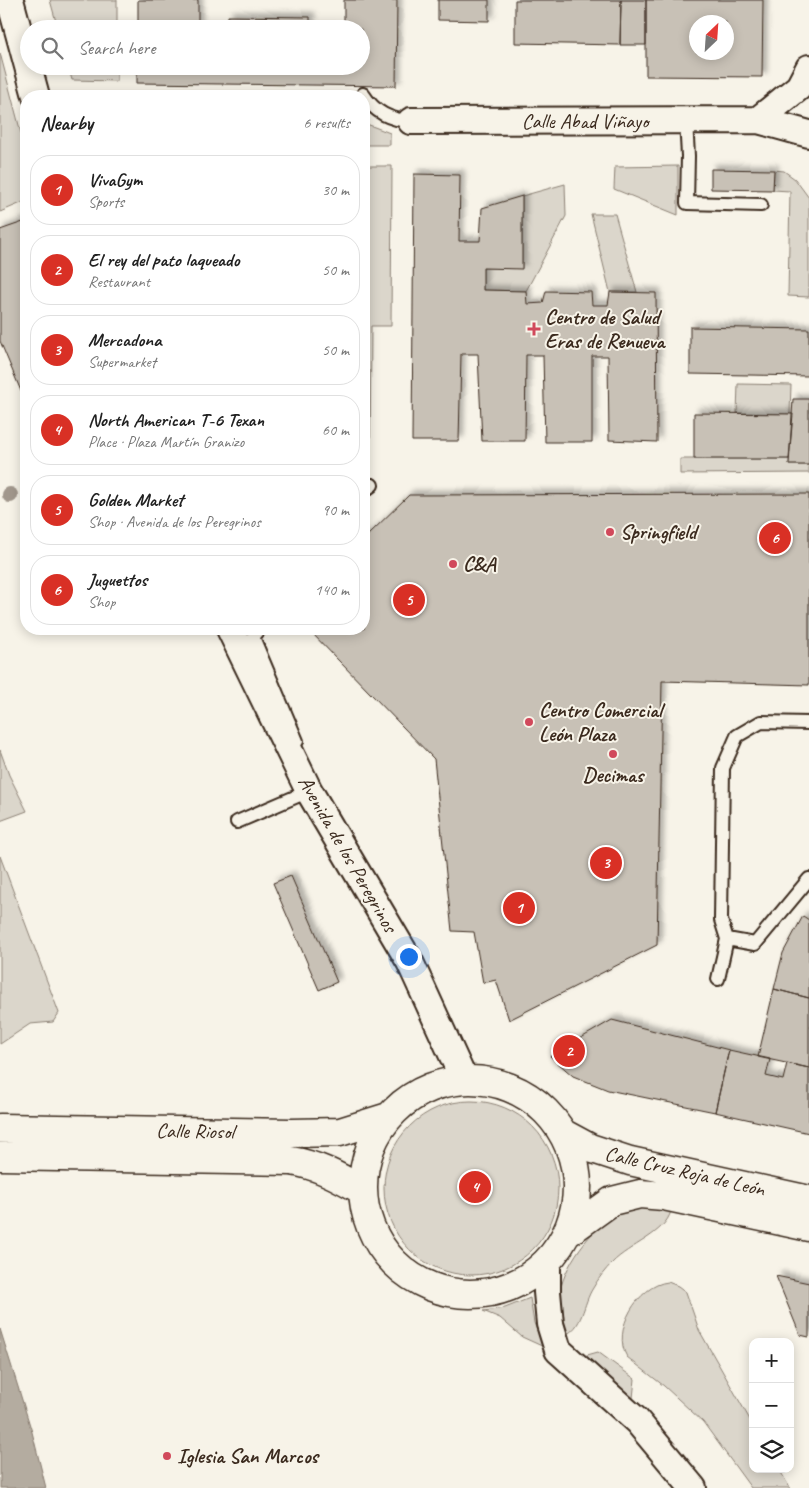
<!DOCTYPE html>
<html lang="en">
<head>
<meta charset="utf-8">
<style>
  body { margin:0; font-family:Caveat,sans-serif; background:#f2f2f2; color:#222 }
  .controls { position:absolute; right:15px; bottom:15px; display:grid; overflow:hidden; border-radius:10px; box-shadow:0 2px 12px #0003 }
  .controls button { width:45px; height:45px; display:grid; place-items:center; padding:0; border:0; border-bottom:1px solid #e0e0e0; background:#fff; color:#222; font:25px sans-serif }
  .compass { position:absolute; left:689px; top:15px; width:45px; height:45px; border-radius:50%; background:#fff; box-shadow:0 2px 12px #0003; rotate:25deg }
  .you { position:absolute; left:408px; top:956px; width:18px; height:18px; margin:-12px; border:4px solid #fff; border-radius:50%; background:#1a73e8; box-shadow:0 0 0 8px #1a73e833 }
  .badge { display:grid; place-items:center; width:32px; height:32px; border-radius:50%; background:#d93025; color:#fff; font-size:16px; font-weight:700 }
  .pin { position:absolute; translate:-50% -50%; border:2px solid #fff; box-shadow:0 1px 5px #0006 }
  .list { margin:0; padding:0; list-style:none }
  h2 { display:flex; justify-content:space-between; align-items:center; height:65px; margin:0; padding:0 20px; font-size:21px }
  h2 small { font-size:16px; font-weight:400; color:#767676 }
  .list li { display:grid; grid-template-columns:32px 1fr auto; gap:15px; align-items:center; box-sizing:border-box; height:70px; margin:0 10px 10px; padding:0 10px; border:1px solid #e0e0e0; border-radius:20px }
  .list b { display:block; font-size:19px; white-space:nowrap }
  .list p { margin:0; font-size:16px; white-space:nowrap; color:#767676 }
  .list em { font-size:16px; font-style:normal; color:#767676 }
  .icon { flex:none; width:28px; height:28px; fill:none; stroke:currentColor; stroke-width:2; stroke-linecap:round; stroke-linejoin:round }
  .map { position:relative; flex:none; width:809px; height:1488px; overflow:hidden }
  .search { position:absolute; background:#fff; box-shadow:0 2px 12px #0003; left:20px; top:20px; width:350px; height:55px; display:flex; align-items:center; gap:12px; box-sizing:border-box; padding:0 18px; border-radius:28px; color:#767676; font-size:19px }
  .panel { position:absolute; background:#fff; box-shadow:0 2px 12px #0003; left:20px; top:90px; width:350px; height:545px; border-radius:20px }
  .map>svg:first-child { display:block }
  .green { fill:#dbd6cb; stroke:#8b8074 }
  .water { fill:#b4aca0; stroke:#84786c }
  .building { fill:#c8c1b6; stroke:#3b2a1e; fill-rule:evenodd; filter:url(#shadow) }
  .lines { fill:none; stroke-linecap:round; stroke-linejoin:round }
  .lane-casing { stroke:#3b2a1e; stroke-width:16 }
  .street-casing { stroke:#3b2a1e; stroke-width:30 }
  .secondary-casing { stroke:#3b2a1e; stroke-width:31 }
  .lane { stroke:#f7f3e8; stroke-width:12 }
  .street { stroke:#f7f3e8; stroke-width:26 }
  .secondary { stroke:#f7f3e8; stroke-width:28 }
  .tree { fill:#a1978c }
  .poi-dot { fill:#d1495b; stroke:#f7f3e8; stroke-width:2 }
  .labels { text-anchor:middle; stroke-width:4; stroke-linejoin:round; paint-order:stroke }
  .street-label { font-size:21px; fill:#3b2a1e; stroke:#f7f3e8 }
  .poi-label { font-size:21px; font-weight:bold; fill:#3b2a1e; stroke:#f7f3e8; text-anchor:start }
</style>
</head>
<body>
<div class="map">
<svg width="809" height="1488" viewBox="0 0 809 1488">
  <defs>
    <filter id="shadow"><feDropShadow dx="4.5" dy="-4.5" stdDeviation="2.5" flood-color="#0004"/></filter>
  </defs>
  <rect width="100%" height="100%" fill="#f7f3e8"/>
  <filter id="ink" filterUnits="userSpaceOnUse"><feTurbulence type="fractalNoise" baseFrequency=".02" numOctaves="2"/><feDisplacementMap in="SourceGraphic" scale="10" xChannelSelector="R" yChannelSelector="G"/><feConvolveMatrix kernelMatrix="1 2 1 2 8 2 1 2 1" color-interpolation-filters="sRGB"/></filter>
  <g filter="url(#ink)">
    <path class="green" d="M50,0H117V29H58Z
      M0,53L26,152V201L0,212Z
      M68,66H117V81L72,80Z
      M364,123L390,133V145H364Z
      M364,166H392L391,326H371L370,478L364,483Z
      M678,166V215L614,189L615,167Z
      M774,170L784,171L795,179L809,198V297L788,296L790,191L773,190Z
      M565,184L566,216L526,291L483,290V268H522V196Z
      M591,214H615L637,292H610Z
      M738,384L791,385L790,414L737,413Z
      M680,459H789V465H809V473L680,474Z
      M0,750L9,775L27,811L0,821Z
      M0,856L59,1013L53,1022L30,1024L0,1044Z
      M384 1188a87 87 0 1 1 174 0a87 87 0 1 1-174 0Z
      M646,1208L671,1211C665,1234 629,1245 612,1263C605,1270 598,1279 593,1288C583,1303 583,1329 564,1335C562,1325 559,1314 559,1304C557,1275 588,1231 612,1217C623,1211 634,1209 646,1208Z
      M668,1282L678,1286L686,1292L699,1330L753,1425V1469H779L790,1488H751L703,1422L664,1386L627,1357C611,1331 638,1285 668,1282Z
      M530,1298L534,1323L544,1347L522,1337L500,1318L483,1311L505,1308Z
      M598,1352L635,1379L633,1398L580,1357Z"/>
    <path class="water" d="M0,1329L32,1432L46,1488H0Z"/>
    <path class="building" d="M138,0H198V29H138Z
      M344,0H397L396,86L137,83V66H361V29H344Z
      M438,0H489V21L438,20Z
      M515,0H621L620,45L515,43Z
      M621,0H646V45H620Z
      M646,0H763L762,77L646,76ZM696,22H726V52H696Z
      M228,16L310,17V29H228Z
      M711,169L774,170L773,190L711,189Z
      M414,174L460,175L459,241H480L482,208L522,196V269L483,268V290L526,291L527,304L543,303L546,291L591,292L592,305H608L610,292L656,293L657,442L609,440L608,356H592V442H545L543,355H526L525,441H482L478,354H461L459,441H412Z
      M26,221V403L0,341V230Z
      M690,327L809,329V376L690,374Z
      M793,399H809V465H789Z
      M694,413L793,414L789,459H694Z
      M809,494V685L662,681L657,945L509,1020L496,980L483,983L474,932L452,931L434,759L308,629H364V534L367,536L409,495Z
      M291,876L337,982L319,990L273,883Z
      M803,916L809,920V998L774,989L783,953Z
      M774,989L809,998V1068L758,1057Z
      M612,1020L729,1050L715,1112L608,1090L573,1076L550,1056Z
      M729,1050L770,1059L766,1076L783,1080L787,1063L809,1068V1133L715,1112Z
      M776,1276L809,1283V1337L800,1335Z"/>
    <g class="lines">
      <defs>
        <path id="lane" d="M363,94C375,113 390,120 411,121
          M686,120L688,156L687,203L761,205
          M364,491L372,485
          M260,629L253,637L297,741
          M809,723L761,722L737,736L723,768L721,920L727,939L755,944L809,879
          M237,822L309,791
          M718,979L727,939"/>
        <path id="street" d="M10,0L36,96
          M758,120L799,87L809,68
          M411,121L758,120L809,134
          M230,629L309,791L410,962L464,1080
          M547,1264V1292L550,1324L558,1350L637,1421L693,1488"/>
        <path id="secondary" d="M363 1187a107 107 0 1 1 214 0a107 107 0 1 1-214 0Z
          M0,1128L292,1133L340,1132L388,1117
          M564,1134L590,1148L630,1161L809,1200
          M0,1156L291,1161C318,1165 339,1177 362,1190
          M569,1232L612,1201L640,1194L664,1196L809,1227"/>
      </defs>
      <use href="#lane" class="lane-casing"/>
      <use href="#street" class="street-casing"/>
      <use href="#secondary" class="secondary-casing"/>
      <use href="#lane" class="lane"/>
      <use href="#street" class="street"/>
      <use href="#secondary" class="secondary"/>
    </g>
    <circle class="tree" cx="10" cy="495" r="8"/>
  </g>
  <g class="poi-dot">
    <path d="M531.5 321.5h5v5h5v5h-5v5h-5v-5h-5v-5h5z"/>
    <circle cx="610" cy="532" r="5"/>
    <circle cx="453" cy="564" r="5"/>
    <circle cx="529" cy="722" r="5"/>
    <circle cx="613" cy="754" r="5"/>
    <circle cx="167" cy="1456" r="5"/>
  </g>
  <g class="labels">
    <g class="street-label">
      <text x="585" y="128">Calle Abad Viñayo</text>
      <text transform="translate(348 854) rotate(60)" y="7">Avenida de los Peregrinos</text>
      <text transform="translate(195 1131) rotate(1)" y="7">Calle Riosol</text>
      <text transform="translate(685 1171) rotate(13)" y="7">Calle Cruz Roja de León</text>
    </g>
    <g class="poi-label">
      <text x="545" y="324">Centro de Salud<tspan x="545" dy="24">Eras de Renueva</tspan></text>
      <text x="620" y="539">Springfield</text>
      <text x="463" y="571">C&amp;A</text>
      <text x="539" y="717">Centro Comercial<tspan x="539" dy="24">León Plaza</tspan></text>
      <text x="613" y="782" text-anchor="middle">Decimas</text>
      <text x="177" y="1463">Iglesia San Marcos</text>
    </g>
  </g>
</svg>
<div class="controls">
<button>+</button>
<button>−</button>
<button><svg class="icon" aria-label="layers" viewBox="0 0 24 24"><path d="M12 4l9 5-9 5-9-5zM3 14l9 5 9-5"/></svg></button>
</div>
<svg class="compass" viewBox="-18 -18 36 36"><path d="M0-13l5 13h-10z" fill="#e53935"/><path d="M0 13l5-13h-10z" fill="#767676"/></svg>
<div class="you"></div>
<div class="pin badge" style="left:519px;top:908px">1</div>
<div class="pin badge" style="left:569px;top:1051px">2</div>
<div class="pin badge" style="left:606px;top:863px">3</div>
<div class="pin badge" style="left:475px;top:1187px">4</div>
<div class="pin badge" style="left:409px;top:600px">5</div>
<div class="pin badge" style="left:775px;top:538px">6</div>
<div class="search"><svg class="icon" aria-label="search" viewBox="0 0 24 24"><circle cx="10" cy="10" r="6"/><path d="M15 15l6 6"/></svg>Search here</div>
<section class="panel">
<h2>Nearby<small>6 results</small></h2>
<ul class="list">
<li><span class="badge">1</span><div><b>VivaGym</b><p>Sports</p></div><em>30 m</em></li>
<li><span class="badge">2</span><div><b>El rey del pato laqueado</b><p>Restaurant</p></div><em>50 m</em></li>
<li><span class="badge">3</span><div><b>Mercadona</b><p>Supermarket</p></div><em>50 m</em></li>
<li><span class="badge">4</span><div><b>North American T-6 Texan</b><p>Place · Plaza Martín Granizo</p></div><em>60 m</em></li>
<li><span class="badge">5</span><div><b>Golden Market</b><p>Shop · Avenida de los Peregrinos</p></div><em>90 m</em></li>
<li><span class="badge">6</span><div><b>Juguettos</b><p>Shop</p></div><em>140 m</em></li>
</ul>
</section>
</div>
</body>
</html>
